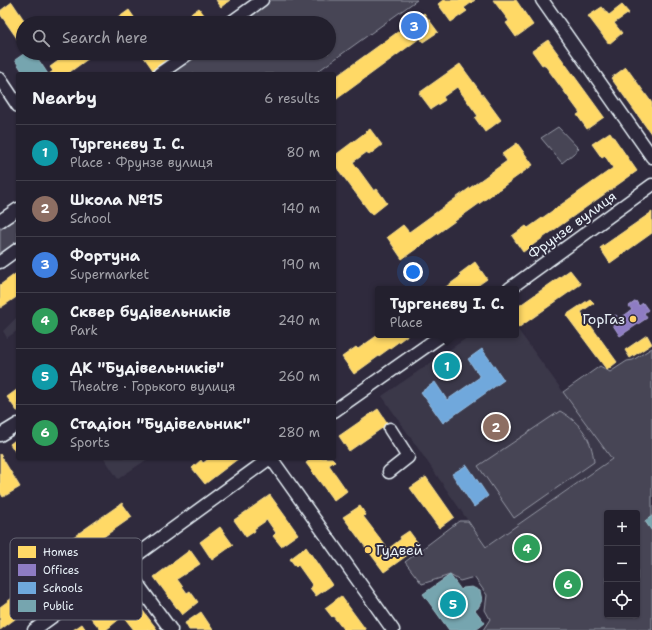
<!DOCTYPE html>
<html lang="en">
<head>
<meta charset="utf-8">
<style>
  body { margin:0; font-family:"Shantell Sans",sans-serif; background:#2b2836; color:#f1f3f6 }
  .controls { position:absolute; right:12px; bottom:12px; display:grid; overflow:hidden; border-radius:4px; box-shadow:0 1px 3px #0004 }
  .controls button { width:36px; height:36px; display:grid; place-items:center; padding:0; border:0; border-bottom:1px solid #403e4a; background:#23202e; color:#f1f3f6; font:20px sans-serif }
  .you { position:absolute; left:413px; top:272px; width:14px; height:14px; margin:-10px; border:3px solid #fff; border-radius:50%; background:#1a73e8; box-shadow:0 0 0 6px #1a73e833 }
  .badge { display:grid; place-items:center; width:26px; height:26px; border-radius:50%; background:#8c9099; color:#fff; font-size:13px; font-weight:700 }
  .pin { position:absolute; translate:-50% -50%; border:2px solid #fff; box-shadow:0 1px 4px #0006 }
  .popup { position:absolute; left:375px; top:286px; width:144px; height:52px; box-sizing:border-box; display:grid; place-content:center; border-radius:4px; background:#23202e; filter:drop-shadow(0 1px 3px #0005); font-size:13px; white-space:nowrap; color:#a3a3aa }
  .popup b { font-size:15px; color:#f1f3f6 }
  .popup::after { content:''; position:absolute; left:50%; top:100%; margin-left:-8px; border:8px solid transparent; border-top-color:#23202e }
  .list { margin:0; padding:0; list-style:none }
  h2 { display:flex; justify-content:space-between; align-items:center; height:52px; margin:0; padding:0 16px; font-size:17px }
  h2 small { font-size:13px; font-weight:400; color:#a3a3aa }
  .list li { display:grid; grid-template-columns:26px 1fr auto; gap:12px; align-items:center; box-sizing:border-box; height:56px; padding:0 16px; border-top:1px solid #403e4a }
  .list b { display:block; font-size:15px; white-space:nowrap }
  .list p { margin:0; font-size:13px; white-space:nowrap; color:#a3a3aa }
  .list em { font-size:13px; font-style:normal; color:#a3a3aa }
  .icon { flex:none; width:22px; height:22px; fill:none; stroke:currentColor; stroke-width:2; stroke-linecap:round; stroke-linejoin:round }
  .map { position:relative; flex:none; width:652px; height:630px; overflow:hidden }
  .search { position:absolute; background:#23202e; box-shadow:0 1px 3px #0004; left:16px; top:16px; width:320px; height:44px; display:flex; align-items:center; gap:10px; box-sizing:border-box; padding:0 14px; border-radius:22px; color:#a3a3aa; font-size:15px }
  .panel { position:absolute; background:#23202e; box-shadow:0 1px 3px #0004; left:16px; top:72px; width:320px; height:388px; border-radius:4px }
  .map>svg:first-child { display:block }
  .built { fill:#3b3749 }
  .green { fill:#464455; stroke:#979aa6; fill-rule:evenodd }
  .homes { fill:#ffd966; stroke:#f8e092 }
  .offices { fill:#8e7cc3; stroke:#a99fd3 }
  .schools { fill:#6fa8dc; stroke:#93bee4 }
  .public { fill:#76a5af; stroke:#98bcc5 }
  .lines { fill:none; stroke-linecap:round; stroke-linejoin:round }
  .minor-casing { stroke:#e8f1f8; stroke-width:15 }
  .minor { stroke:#2f2a3d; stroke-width:12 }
  .poi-dot { fill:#ffd166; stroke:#2f2a3d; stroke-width:1.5 }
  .labels { text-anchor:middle; stroke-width:4; stroke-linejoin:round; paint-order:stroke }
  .street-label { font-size:14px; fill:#e8f1f8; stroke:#2f2a3d }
  .poi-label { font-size:14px; fill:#e8f1f8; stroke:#2f2a3d; text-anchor:end }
  .key { fill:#2f2a3d; stroke:#666675; stroke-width:1 }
  .key-label { font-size:11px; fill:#e8f1f8 }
</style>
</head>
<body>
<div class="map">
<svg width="652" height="630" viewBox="0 0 652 630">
  <rect width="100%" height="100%" fill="#2f2a3d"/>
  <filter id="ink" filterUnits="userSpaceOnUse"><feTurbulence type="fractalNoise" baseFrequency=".025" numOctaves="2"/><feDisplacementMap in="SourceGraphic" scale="8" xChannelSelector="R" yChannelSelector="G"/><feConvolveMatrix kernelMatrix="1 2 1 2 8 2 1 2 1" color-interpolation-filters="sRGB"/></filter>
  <g filter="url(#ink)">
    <path class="built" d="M18,316V330L7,338L3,331Z
      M516,327L612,459L486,547L382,396L471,335H516Z
      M104,458H149L118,479Z"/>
    <path class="green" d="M269,0H417L314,74H164L194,53H329V23H236Z
      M558,127L579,149L562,163L541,138Z
      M18,217V245L0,258V230Z
      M652,348V516L645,521L652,531V630H483L490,619L485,610L487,595L474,577L460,581L450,575L422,584L405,562L459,521H468L486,547L612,459L563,392L600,366L610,372L627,361L633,360ZM607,513H637V615H607Z
      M560,411C581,423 592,439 594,462L514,518L478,466Z"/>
    <path class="homes" d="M216,0H230L221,7Z
      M443,0H475L464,8L467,11L451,22L438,4Z
      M493,0H516L533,25L516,37L506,23L509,21Z
      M12,2L26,23H23V47L0,14V11Z
      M622,5L629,13L614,23L622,33L609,44L588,16L602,7L609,15Z
      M199,8L210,23H185L187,21L185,18Z
      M129,10L138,23H111Z
      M424,13L438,32L423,42L420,38L334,101V78Z
      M548,40L604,117L587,129L577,115L580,113L544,64L542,65L532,51Z
      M69,53H96L67,74H49L53,71L50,67Z
      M141,53H166L170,58L153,70Z
      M460,64L501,120L485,132L475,118L478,116L457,87L443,97L445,100L431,109L419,93Z
      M626,67L652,103V135L611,78Z
      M370,129L382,145L369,155L367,152L353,162L374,191L377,189L387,203L372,215L334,164V156Z
      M610,132L637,171L523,252L512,236L526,226L528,228L613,168L605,156L602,158L592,144Z
      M517,143L533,165L402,259L387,237L403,225L409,232L507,161L502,154Z
      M652,212V233L610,263L600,248Z
      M475,262L487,279L473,289H443L461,276L459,274Z
      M570,270L581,284L518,328L516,325V308Z
      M18,272V296L0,308V285Z
      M590,299L594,303L581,312L617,362L607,370L566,315Z
      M378,335H408L354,374L342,357L356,347L358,349Z
      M647,335L652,344L630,358L625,350Z
      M18,389V411H17L7,397Z
      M378,409L388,424L349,451L339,436Z
      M18,438V456L10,444Z
      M0,454L20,487L3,497L0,492Z
      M210,458H239L205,484L192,468L201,460L203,463Z
      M312,458H332L335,461L329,465L347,491L334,501L306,463Z
      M426,477L454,517L439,528L410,488Z
      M270,495L298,534L281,546L273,536L276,533L267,520L254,529L255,531L246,537L234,520Z
      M122,503L132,517L79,554L69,540Z
      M360,506L366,515L363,516L388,549L401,539L400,537L409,531L420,546L384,572L343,517Z
      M220,527L233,545L212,560L200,542Z
      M56,537L83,575L41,604L29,586L41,577L43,580L57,570L51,562L48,564L38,550Z
      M306,547L332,585L316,596L310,588L313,586L298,565L296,567L290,559Z
      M190,550L200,564L177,579L187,593L190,591L198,602L182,615L154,577Z
      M127,590L156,628L157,630H134L123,616L106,630H101L91,618Z
      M19,593L30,608L0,630V607Z
      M341,596L366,630H342L343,629L333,616L332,617L325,608Z
      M201,612L213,630H189L185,623Z
      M82,624L86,630H73Z"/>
    <path class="offices" d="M636,301L639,306L643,303L648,310L644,313L647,318L620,336L609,319L616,315L619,319L632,310L629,306Z"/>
    <path class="schools" d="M482,349L504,380L443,423L421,392L435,382L447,400L480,377L468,359Z
      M467,465L488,496L474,507L452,474Z"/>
    <path class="public" d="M25,53H34L48,74H24L15,60Z
      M652,516V531L645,521Z
      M450,575L461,590L463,588L472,587L480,591L482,600L478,608L475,610L485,623L476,630H449L423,594Z"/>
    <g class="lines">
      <defs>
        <path id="minor" d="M542,0L652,157
          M230,23L262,0
          M159,74L189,53
          M0,79L18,106
          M0,221L18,209
          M0,262L18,249
          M509,289L652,185
          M334,411L442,335
          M0,435L18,424
          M271,458L393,630
          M389,472L408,457L390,429
          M123,564L171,630
          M34,630L270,458"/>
      </defs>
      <use href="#minor" class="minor-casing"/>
      <use href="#minor" class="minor"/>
    </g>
  </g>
  <g class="poi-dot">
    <circle cx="633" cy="319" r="4"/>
    <circle cx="368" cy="550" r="4"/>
  </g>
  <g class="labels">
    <g class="street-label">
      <text transform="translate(572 225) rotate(-36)" y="5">Фрунзе вулиця</text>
    </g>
    <g class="poi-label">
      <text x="625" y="324">ГорГаз</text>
      <text x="376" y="555" text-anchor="start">Гудвей</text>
    </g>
  </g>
  <rect x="10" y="538" width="132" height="82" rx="6" class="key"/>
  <rect x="18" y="546" width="18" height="12" fill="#ffd966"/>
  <rect x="18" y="564" width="18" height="12" fill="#8e7cc3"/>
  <rect x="18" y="582" width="18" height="12" fill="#6fa8dc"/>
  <rect x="18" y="600" width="18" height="12" fill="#76a5af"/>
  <g class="key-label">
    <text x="43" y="556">Homes</text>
    <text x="43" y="574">Offices</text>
    <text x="43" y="592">Schools</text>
    <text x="43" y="610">Public</text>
  </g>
</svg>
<div class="controls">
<button>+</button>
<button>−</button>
<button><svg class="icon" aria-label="locate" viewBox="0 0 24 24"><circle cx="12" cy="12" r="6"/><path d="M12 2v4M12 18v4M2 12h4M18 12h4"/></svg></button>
</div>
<div class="you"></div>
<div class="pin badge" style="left:447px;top:366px;background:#0f9aa8">1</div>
<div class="popup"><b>Тургенєву І. С.</b>Place</div>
<div class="pin badge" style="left:496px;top:427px;background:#8d6e63">2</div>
<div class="pin badge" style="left:414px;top:26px;background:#3f7fe0">3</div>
<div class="pin badge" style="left:527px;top:548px;background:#2e9e5b">4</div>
<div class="pin badge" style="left:453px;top:604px;background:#0f9aa8">5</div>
<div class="pin badge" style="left:568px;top:584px;background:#2e9e5b">6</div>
<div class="search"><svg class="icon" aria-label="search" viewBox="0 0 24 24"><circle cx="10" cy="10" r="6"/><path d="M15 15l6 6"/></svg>Search here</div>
<section class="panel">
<h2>Nearby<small>6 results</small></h2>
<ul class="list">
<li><span class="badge" style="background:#0f9aa8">1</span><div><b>Тургенєву І. С.</b><p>Place · Фрунзе вулиця</p></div><em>80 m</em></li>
<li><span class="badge" style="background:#8d6e63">2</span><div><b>Школа №15</b><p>School</p></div><em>140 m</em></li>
<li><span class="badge" style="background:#3f7fe0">3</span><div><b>Фортуна</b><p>Supermarket</p></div><em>190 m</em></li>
<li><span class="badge" style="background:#2e9e5b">4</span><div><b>Сквер будівельників</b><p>Park</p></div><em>240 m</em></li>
<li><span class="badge" style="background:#0f9aa8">5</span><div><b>ДК &quot;Будівельників&quot;</b><p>Theatre · Горького вулиця</p></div><em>260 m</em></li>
<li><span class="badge" style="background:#2e9e5b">6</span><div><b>Стадіон &quot;Будівельник&quot;</b><p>Sports</p></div><em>280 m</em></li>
</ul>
</section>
</div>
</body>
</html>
